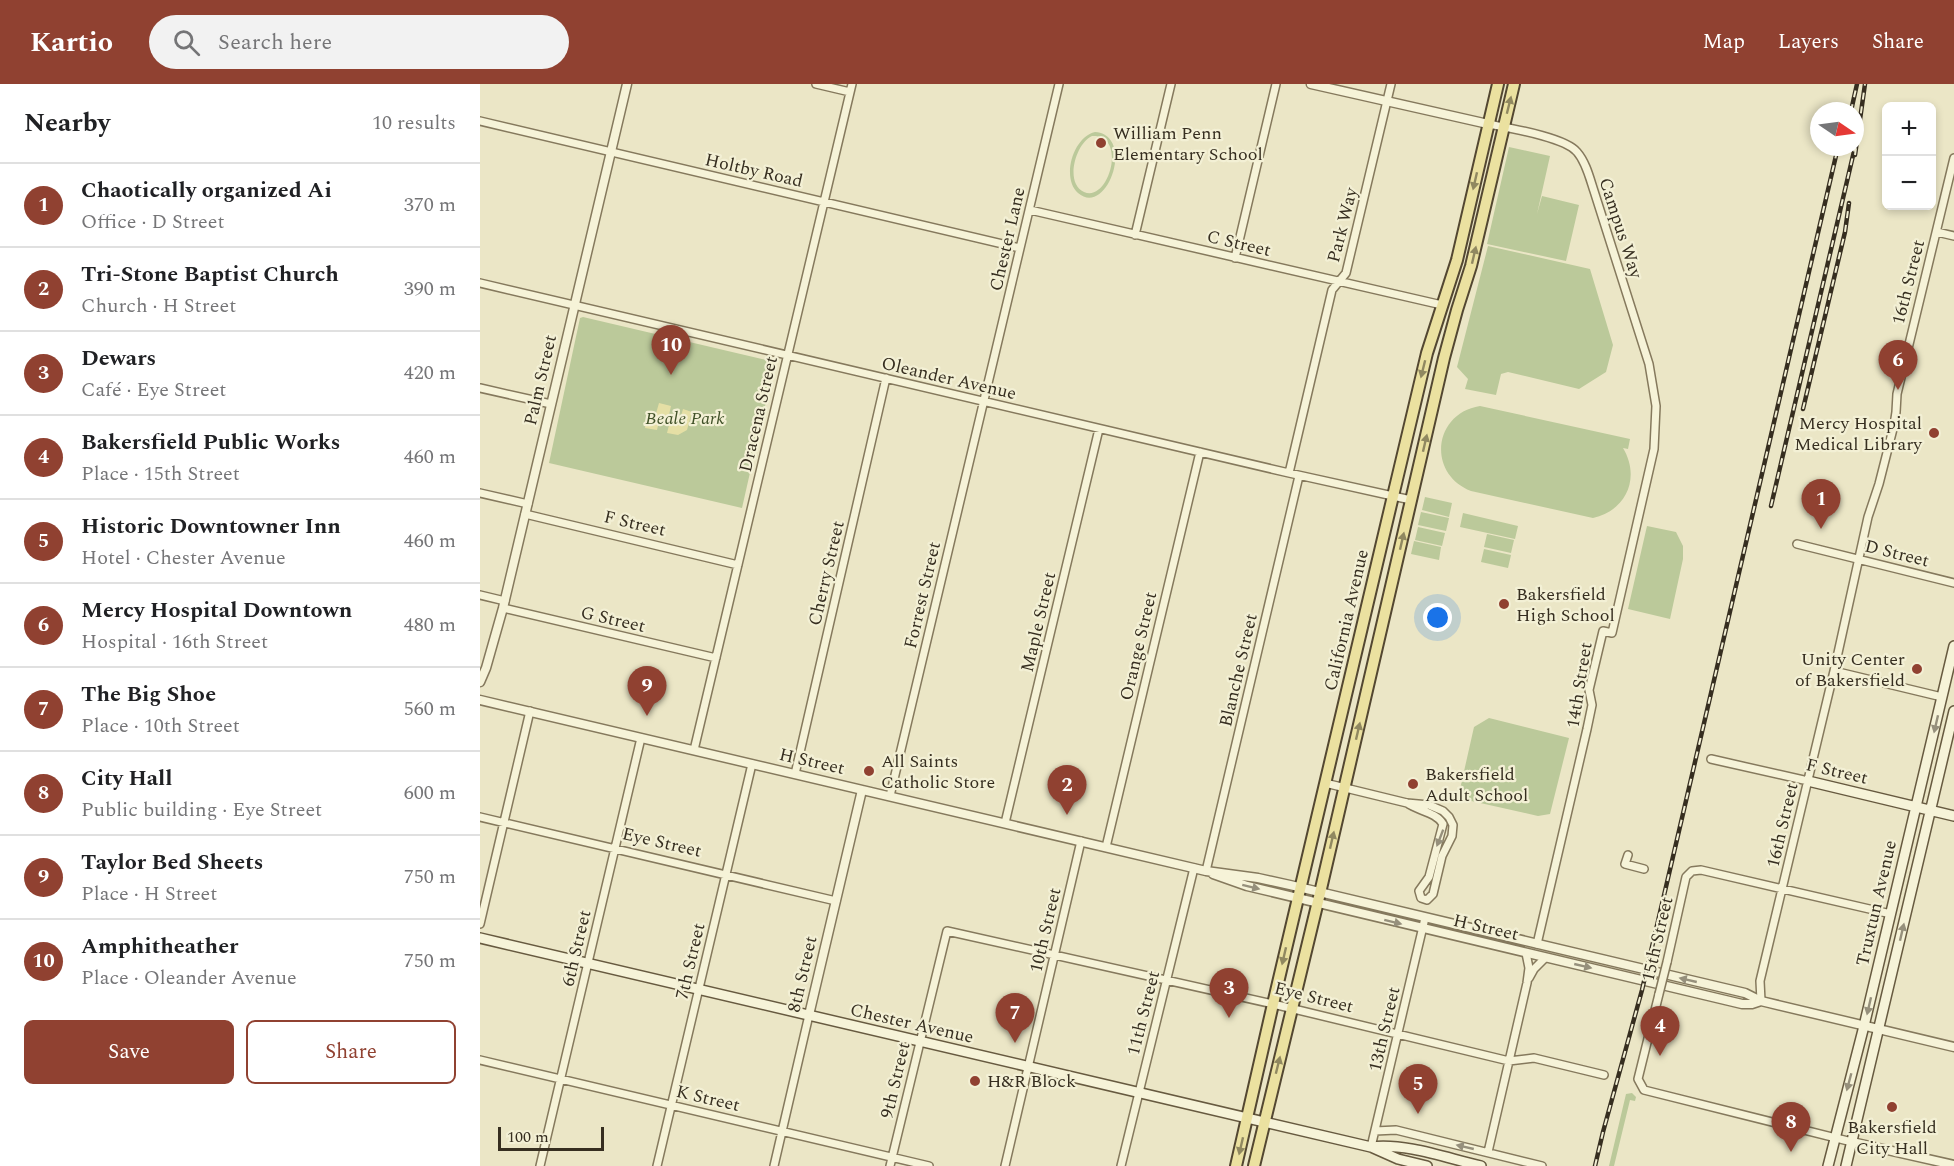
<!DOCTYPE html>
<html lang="en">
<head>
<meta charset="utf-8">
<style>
  body { margin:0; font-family:Spectral,serif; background:#f2f2f2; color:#202124 }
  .controls { position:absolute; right:18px; top:18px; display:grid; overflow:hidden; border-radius:9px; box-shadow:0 3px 9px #0003 }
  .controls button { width:54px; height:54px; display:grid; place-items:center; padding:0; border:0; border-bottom:2px solid #e0e0e0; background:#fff; color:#202124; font:30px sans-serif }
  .compass { position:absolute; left:1330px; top:18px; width:54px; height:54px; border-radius:50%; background:#fff; box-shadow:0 3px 9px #0003; rotate:103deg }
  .scale { position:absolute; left:18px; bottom:15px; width:106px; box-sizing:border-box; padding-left:6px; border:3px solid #362e20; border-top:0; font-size:16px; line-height:21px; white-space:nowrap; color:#362e20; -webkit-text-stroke:4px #f3f0d5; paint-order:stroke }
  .you { position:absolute; left:958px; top:534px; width:21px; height:21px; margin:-15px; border:4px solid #fff; border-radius:50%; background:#1a73e8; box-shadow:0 0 0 9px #1a73e833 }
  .badge { display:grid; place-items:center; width:39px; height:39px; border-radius:50%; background:#904131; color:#fff; font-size:20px; font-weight:700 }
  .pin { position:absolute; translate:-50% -50px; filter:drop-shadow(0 2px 3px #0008) }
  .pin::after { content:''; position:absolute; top:32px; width:21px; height:18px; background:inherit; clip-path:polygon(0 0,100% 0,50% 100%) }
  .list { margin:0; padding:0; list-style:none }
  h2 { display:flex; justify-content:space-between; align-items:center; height:78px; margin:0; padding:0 24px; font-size:26px }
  h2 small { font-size:20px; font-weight:400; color:#757577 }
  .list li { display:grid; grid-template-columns:39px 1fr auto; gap:18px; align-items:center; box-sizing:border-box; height:84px; padding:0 24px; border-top:2px solid #e0e0e0 }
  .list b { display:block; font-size:22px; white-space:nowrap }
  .list p { margin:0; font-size:20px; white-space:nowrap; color:#757577 }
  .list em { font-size:20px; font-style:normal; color:#757577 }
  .actions { display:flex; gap:12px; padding:18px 24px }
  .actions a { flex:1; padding:14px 0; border:2px solid #904131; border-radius:9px; text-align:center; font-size:21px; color:#904131 }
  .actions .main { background:#904131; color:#fff }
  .icon { flex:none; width:33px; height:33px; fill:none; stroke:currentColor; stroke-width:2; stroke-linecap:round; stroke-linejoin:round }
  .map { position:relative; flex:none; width:1474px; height:1082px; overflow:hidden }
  header { display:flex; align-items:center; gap:36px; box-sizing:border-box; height:84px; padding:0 30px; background:#904131; color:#fff }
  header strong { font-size:28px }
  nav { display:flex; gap:33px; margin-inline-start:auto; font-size:21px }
  .search { width:420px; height:54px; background:#f2f2f2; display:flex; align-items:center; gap:15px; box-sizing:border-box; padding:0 21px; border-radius:33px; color:#757577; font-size:22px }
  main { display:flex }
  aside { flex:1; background:#fff }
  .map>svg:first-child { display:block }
  .green { fill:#bbc99a; fill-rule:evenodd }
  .sand { fill:#e5dfa5 }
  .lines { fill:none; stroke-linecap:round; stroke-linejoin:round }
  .minor-casing { stroke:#85795d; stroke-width:10 }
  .tertiary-casing { stroke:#85795d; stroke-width:11 }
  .secondary-casing { stroke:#675a40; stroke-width:12 }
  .primary-casing { stroke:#534731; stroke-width:14 }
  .minor { stroke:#f6f3d8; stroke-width:7 }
  .tertiary { stroke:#f6f3d8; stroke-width:8 }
  .secondary { stroke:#f6f3d8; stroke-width:9 }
  .primary { stroke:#ebe1a0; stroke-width:10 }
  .rail-casing { stroke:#362e20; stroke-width:4.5 }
  .rail { stroke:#f3f0d5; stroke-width:2; stroke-dasharray:7; stroke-linecap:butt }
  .minor-bridge-casing { stroke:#85795d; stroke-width:10; stroke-linecap:butt }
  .minor-bridge { stroke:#f6f3d8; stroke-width:7 }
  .oneway { fill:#908860 }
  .oneway2 { fill:#96907c }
  .poi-dot { fill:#904131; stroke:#f3f0d5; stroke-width:2 }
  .labels { text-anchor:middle; stroke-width:4.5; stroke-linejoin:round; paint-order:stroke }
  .poi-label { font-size:18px; fill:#362e20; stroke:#f3f0d5; text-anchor:start }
  .street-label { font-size:18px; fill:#362e20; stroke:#f3f0d5 }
  .park-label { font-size:18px; font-style:italic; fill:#405128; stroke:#f3f0d5 }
</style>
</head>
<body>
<header>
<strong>Kartio</strong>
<div class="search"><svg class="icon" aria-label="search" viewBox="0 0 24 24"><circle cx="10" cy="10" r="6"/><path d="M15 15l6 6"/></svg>Search here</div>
<nav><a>Map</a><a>Layers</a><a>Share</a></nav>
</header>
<main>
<aside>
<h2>Nearby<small>10 results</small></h2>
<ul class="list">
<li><span class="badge">1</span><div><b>Chaotically organized Ai</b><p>Office · D Street</p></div><em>370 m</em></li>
<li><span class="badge">2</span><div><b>Tri-Stone Baptist Church</b><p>Church · H Street</p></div><em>390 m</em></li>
<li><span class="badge">3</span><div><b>Dewars</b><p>Café · Eye Street</p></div><em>420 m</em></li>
<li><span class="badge">4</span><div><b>Bakersfield Public Works</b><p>Place · 15th Street</p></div><em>460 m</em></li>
<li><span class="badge">5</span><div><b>Historic Downtowner Inn</b><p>Hotel · Chester Avenue</p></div><em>460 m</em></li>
<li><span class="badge">6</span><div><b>Mercy Hospital Downtown</b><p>Hospital · 16th Street</p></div><em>480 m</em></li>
<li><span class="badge">7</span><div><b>The Big Shoe</b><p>Place · 10th Street</p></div><em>560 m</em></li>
<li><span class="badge">8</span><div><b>City Hall</b><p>Public building · Eye Street</p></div><em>600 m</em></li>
<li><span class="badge">9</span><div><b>Taylor Bed Sheets</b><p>Place · H Street</p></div><em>750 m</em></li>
<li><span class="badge">10</span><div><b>Amphitheather</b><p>Place · Oleander Avenue</p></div><em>750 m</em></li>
</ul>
<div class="actions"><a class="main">Save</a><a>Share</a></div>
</aside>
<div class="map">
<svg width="1474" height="1082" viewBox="0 0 1474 1082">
  <rect width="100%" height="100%" fill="#ebe6c6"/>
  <path class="green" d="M615,48C656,51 627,134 598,109C581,94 593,53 615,48ZM612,52C648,50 629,119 604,108C584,99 596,59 612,52Z
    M1029,63L1070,72L1057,130L1062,112L1099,121L1086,177L1007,160Z
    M1008,162L1110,185L1133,261L1126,288L1099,305L1028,288L1021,290L1016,311L985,305L988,295L977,283Z
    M103,233L295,278L262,424L69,379L100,234Z
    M1000,322L1150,355L1148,365L1143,364C1161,394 1146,427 1113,434L991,407C946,389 954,329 1000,322Z
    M945,413L972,419L969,433L942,426Z
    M941,428L969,434L966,447L938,441Z
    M983,429L1038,442L1035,455L980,443Z
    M1167,442L1196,448L1203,462V475L1190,535L1148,525Z
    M938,443L965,449L962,462L935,456Z
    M1007,450L1034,456L1031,469L1004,463Z
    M934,457L961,463L959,476L931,470Z
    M1004,465L1031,471L1028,484L1001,478Z
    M1009,634L1089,654L1070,730L1058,732L978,714L994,643Z
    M1152,1009L1156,1013L1155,1017L1150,1016L1134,1082H1129L1146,1010Z"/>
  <path class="sand" d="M179,319L191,322L188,335L180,333L177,346L165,344L167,332L175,333Z
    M203,325L212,328L207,346L198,351L187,349L190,337L199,339Z"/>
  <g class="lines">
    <defs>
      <path id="minor" d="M336,0L370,8
        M0,37L540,164
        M1008,40C1028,44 1085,53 1097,68C1106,78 1110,95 1114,107L1169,280L1176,322L1174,365L1132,549L1123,547L1109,606L1112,621L1107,645L1057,860
        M550,126L962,221
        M1457,148L1474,152
        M655,151L691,0
        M755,174L796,0
        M0,199L809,389L931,416
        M0,304L71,320
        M809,389L852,206L866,189L911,0
        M0,409L48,420
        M45,430L258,481
        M1317,460L1474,499
        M0,511L25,517
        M23,524L236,574
        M1354,587L1462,613
        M214,666L372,0
        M1231,675L1328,697
        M315,690L406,294
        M845,699L927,719L949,721L963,727L969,733L973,741L972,752L962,772L953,810L947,816L941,814L939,807L949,793L963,740C956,728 938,727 927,719
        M410,712L579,0
        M0,733L356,817
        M525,739L619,345
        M626,763L720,368
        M1148,771L1145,780L1164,785
        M726,787L819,392
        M0,840L50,627
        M1187,878L1206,793L1212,787L1221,786L1411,830
        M1049,894L1054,885L1065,874
        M1179,910L1158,995L1164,1006L1372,1058
        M1281,917L1280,897L1354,587L1388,433L1399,400L1414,341L1416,328L1417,310L1474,74
        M0,976L449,1082
        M895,1047L916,1046L1062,1082
        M891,1063L945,834
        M1008,1068L1047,899L1049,884L1046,869
        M60,1082L161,654
        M177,1082L272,680
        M294,1082L329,931
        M410,1082L467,847L793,920L1029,977L1054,974L1124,991
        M525,1082L601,757
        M641,1082L714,784"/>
      <path id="tertiary" d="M831,0L1008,40
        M0,598L6,584L23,524L147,0
        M0,616L726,787L778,794L810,801L1265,909L1281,917L1474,963
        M733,790L767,802L1262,920H1272L1281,917
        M329,931L382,706
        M1372,1058L1474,1081"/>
      <path id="secondary" d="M1328,697L1474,732
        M0,854L891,1063L918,1075L947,1082
        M891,1063C927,1059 966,1074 1001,1082
        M1348,1082L1384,942L1474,562
        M1366,1082L1474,627"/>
      <path id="primary" d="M756,1082L793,920L913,412L947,269L977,176L1018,0
        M774,1082L840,809L964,274L977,226L991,182L1034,0"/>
    </defs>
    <use href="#minor" class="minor-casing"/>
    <use href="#tertiary" class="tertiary-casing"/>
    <use href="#secondary" class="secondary-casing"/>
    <use href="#primary" class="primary-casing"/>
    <use href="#minor" class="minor"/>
    <use href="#tertiary" class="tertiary"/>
    <use href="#secondary" class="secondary"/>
    <use href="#primary" class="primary"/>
    <defs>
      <path id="rail" d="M1371,27L1377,0
        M1375,71L1385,0
        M1323,325L1365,148L1369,119
        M1291,422L1375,63
        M1115,1082L1123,1048L1162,906L1358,63"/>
    </defs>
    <use href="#rail" class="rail-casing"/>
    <use href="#rail" class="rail"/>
    <defs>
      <path id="minor-bridge" d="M1179,910L1187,878"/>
    </defs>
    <use href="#minor-bridge" class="minor-bridge-casing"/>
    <use href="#minor-bridge" class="minor-bridge"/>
  </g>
  <defs><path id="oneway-solid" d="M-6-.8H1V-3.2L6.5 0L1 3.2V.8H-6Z" transform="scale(1.5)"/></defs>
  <g class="oneway">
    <use href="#oneway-solid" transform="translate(1029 21) rotate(-76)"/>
    <use href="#oneway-solid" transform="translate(995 97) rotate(103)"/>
    <use href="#oneway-solid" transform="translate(994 171) rotate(-77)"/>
    <use href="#oneway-solid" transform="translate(943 285) rotate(104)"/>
    <use href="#oneway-solid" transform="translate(945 359) rotate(-77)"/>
    <use href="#oneway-solid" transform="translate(922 457) rotate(-77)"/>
    <use href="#oneway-solid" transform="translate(878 647) rotate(-77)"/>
    <use href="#oneway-solid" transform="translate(852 756) rotate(-77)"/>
    <use href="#oneway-solid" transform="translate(804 872) rotate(103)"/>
    <use href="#oneway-solid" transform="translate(798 981) rotate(-76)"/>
    <use href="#oneway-solid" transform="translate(761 1062) rotate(103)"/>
  </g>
  <g class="oneway2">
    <use href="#oneway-solid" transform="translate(1456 640) rotate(103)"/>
    <use href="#oneway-solid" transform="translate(960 754) rotate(111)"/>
    <use href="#oneway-solid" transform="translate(771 803) rotate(14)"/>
    <use href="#oneway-solid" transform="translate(913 838) rotate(14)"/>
    <use href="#oneway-solid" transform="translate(1422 848) rotate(-77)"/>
    <use href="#oneway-solid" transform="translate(1103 882) rotate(13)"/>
    <use href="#oneway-solid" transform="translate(1208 896) rotate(-167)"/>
    <use href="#oneway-solid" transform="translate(1389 922) rotate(103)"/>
    <use href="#oneway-solid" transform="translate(1369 998) rotate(105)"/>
    <use href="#oneway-solid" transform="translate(985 1063) rotate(-167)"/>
  </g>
  <g class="poi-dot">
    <circle cx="621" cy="59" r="6"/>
    <circle cx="1454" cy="349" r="6"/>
    <circle cx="1024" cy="520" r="6"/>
    <circle cx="1437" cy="585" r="6"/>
    <circle cx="389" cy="687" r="6"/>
    <circle cx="933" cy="700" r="6"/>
    <circle cx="495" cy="997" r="6"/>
    <circle cx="1412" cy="1023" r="6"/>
  </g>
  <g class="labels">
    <g class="poi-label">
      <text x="633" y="55">William Penn<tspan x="633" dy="21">Elementary School</tspan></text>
      <text x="1442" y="345" text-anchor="end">Mercy Hospital<tspan x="1442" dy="21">Medical Library</tspan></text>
      <text x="1036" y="516">Bakersfield<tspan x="1036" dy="21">High School</tspan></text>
      <text x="1425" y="581" text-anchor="end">Unity Center<tspan x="1425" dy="21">of Bakersfield</tspan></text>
      <text x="401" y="683">All Saints<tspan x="401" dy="21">Catholic Store</tspan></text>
      <text x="945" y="696">Bakersfield<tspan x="945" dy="21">Adult School</tspan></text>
      <text x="507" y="1003">H&amp;R Block</text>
      <text x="1412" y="1049" text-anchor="middle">Bakersfield<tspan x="1412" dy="21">City Hall</tspan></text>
    </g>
    <g class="street-label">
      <text transform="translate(274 86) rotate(13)" y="6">Holtby Road</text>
      <text transform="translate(862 141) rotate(-76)" y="6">Park Way</text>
      <text transform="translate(1141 144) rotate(72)" y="6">Campus Way</text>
      <text transform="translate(527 155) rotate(-77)" y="6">Chester Lane</text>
      <text transform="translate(759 159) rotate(13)" y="6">C Street</text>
      <text transform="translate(1428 198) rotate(-76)" y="6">16th Street</text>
      <text transform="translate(469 294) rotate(13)" y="6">Oleander Avenue</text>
      <text transform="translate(60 296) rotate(-77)" y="6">Palm Street</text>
      <text transform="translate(278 330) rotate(-77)" y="6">Dracena Street</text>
      <text transform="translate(155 439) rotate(13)" y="6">F Street</text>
      <text transform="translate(1417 469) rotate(14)" y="6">D Street</text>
      <text transform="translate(346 489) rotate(-77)" y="6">Cherry Street</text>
      <text transform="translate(442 511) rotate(-77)" y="6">Forrest Street</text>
      <text transform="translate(133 535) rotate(13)" y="6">G Street</text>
      <text transform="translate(866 536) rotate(-77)" y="6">California Avenue</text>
      <text transform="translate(558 538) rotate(-77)" y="6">Maple Street</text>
      <text transform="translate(658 562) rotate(-77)" y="6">Orange Street</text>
      <text transform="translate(758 586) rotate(-77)" y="6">Blanche Street</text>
      <text transform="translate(1099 601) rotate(-81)" y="6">14th Street</text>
      <text transform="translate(332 677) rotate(13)" y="6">H Street</text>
      <text transform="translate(1357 687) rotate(13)" y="6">F Street</text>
      <text transform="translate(1302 741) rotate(-77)" y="6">16th Street</text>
      <text transform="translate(182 758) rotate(13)" y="6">Eye Street</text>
      <text transform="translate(1396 819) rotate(-77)" y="6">Truxtun Avenue</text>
      <text transform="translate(1006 843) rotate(13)" y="6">H Street</text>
      <text transform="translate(565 846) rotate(-77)" y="6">10th Street</text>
      <text transform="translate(1177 855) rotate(-77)" y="6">15th Street</text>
      <text transform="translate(96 864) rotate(-77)" y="6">6th Street</text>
      <text transform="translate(210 877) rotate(-77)" y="6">7th Street</text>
      <text transform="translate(322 890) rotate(-77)" y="6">8th Street</text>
      <text transform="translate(834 913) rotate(14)" y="6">Eye Street</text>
      <text transform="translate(663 929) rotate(-76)" y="6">11th Street</text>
      <text transform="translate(432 939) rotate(13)" y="6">Chester Avenue</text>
      <text transform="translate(904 945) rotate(-77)" y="6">13th Street</text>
      <text transform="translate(415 996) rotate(-77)" y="6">9th Street</text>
      <text transform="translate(228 1014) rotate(13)" y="6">K Street</text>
    </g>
    <g class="park-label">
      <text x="205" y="340">Beale Park</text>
    </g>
  </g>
</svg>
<div class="controls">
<button>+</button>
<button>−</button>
</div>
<svg class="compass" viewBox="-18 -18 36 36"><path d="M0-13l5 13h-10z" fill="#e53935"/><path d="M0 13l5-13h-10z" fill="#757577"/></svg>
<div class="scale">100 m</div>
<div class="you"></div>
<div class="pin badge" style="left:1341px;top:445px">1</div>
<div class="pin badge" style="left:587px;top:731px">2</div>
<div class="pin badge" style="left:749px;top:934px">3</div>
<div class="pin badge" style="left:1180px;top:972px">4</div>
<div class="pin badge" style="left:938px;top:1030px">5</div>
<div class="pin badge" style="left:1418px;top:306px">6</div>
<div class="pin badge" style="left:535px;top:959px">7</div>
<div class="pin badge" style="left:1311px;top:1068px">8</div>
<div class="pin badge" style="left:167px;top:632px">9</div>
<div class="pin badge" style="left:191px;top:291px">10</div>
</div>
</main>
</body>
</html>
